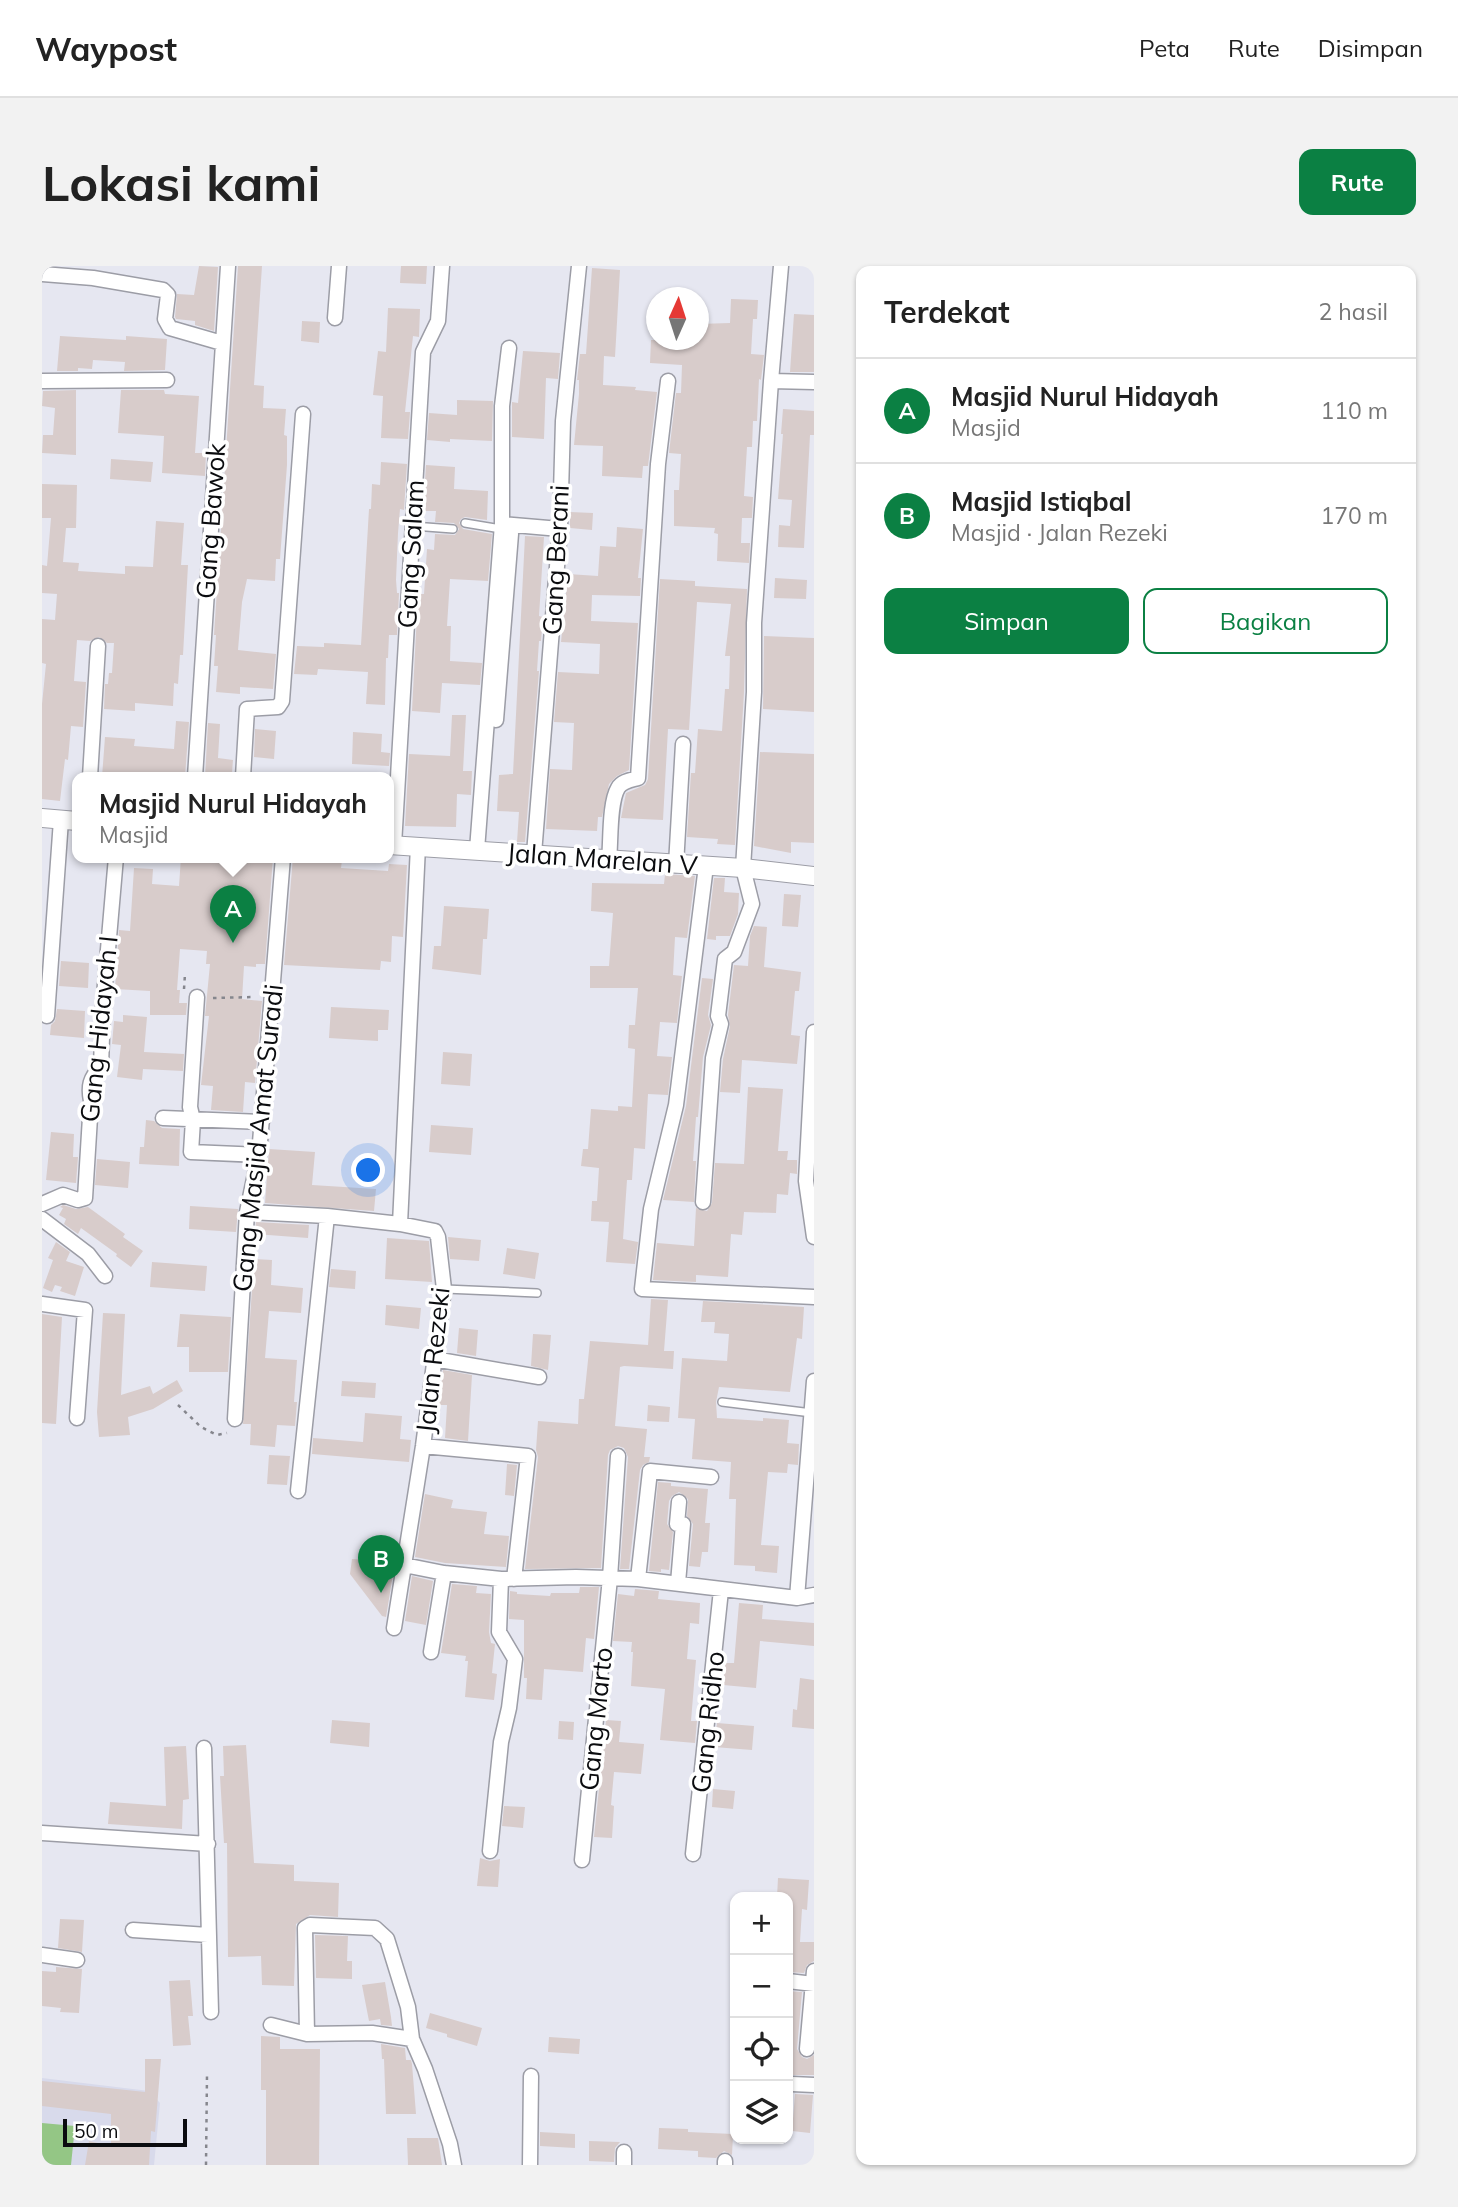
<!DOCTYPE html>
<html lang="id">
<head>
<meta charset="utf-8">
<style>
  body { margin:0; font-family:Mulish,sans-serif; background:#f2f2f2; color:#222 }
  .controls { position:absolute; right:21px; bottom:21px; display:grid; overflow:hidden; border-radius:14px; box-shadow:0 2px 5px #0004 }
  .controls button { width:63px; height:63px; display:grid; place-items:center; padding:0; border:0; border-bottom:2px solid #e0e0e0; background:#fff; color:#222; font:35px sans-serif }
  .compass { position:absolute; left:604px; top:21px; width:63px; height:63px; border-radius:50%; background:#fff; box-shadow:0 2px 5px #0004; rotate:3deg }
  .scale { position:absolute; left:21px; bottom:18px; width:124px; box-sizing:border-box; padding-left:7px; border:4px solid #0b0c0f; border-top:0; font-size:19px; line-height:24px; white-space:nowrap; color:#0b0c0f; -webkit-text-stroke:5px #fff; paint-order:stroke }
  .you { position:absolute; left:327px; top:905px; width:24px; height:24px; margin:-18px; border:5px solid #fff; border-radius:50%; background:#1a73e8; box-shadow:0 0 0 10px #1a73e833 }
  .badge { display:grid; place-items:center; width:46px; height:46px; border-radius:50%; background:#0b8043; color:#fff; font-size:23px; font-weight:700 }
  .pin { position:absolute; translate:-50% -58px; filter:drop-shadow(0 2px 4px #0008) }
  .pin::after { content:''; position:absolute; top:37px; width:24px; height:21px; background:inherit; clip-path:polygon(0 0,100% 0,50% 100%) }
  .popup { position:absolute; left:30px; top:506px; width:322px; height:91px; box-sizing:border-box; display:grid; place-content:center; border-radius:14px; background:#fff; filter:drop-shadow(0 2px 5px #0005); font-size:23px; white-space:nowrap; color:#767676 }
  .popup b { font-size:26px; color:#222 }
  .popup::after { content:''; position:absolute; left:50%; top:100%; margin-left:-14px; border:14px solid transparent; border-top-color:#fff }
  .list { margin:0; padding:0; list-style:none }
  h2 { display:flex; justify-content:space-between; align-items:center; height:91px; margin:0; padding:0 28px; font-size:30px }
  h2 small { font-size:23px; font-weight:400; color:#767676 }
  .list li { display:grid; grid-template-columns:46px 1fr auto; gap:21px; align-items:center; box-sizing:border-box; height:105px; padding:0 28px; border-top:2px solid #e0e0e0 }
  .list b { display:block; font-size:26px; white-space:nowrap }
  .list p { margin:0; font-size:23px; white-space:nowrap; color:#767676 }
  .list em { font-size:23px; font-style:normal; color:#767676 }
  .actions { display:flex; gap:14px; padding:21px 28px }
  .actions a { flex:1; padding:16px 0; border:2px solid #0b8043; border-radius:14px; text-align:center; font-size:24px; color:#0b8043 }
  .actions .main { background:#0b8043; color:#fff }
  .icon { flex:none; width:38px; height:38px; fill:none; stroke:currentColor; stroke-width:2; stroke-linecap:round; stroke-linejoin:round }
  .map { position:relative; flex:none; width:772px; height:1899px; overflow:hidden; border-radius:14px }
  header { display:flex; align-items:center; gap:42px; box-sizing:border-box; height:98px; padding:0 35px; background:#fff; border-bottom:2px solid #e0e0e0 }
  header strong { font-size:33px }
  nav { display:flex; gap:38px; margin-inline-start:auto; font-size:24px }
  .intro { display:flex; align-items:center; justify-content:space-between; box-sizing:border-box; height:168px; padding:0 42px }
  h1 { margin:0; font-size:49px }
  .button { padding:18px 32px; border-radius:14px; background:#0b8043; color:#fff; font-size:24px; font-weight:700 }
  main { display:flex; gap:42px; padding:0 42px }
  aside { flex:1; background:#fff; border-radius:14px; box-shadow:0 2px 5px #0004 }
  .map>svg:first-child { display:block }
  .built { fill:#d8daeb }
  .green { fill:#94c685 }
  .building { fill:#d8cccb }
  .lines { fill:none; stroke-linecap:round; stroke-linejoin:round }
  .service-casing { stroke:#9c9da6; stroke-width:10 }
  .minor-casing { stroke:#9c9da6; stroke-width:17 }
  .tertiary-casing { stroke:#9c9da6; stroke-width:20 }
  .path { stroke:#85868d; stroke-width:2.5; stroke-dasharray:3.5 5; stroke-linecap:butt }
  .service { stroke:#fff; stroke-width:7 }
  .minor { stroke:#fff; stroke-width:14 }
  .tertiary { stroke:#fff; stroke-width:18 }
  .labels { text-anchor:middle; stroke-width:7; stroke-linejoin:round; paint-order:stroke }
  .street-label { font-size:26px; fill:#0b0c0f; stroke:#fff }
</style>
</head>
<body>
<header>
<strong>Waypost</strong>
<nav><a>Peta</a><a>Rute</a><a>Disimpan</a></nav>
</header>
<div class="intro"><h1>Lokasi kami</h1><a class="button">Rute</a></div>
<main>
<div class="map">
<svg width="772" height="1899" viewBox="0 0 772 1899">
  <rect width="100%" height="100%" fill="#e6e7f1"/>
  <path class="built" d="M0,1812L107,1825L118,1837L112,1899H0Z"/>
  <path class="green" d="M0,1857L33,1860L29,1899H0Z"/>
  <path class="building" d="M157,0L176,1L172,65L153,59V55L134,53L133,51L135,28L152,29Z
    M196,0H220L212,119L222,120L221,142L244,143L242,169L245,170V199L238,293H234L233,315L205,313L200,336L196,384L234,388L231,423L198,421V428L174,426L176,400H172L174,369H172Z
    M359,0H385L384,18L358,17Z
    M550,2L578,4L573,91L562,90L561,119L594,121L593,124L615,126L606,200H601L600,212L560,210L561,180L532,179L537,128V114H535L538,88H544Z
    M689,33L716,34L715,53H711L709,88L722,89L719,114L717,113L715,155H711L710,181H705L702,230L711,231L710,252H700L699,277H708L707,297L675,295L676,268L672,267L673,262L632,260V224H637L639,188L627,187L634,127H639L640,99L608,97L609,74H656V58L688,57Z
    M346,42L378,43L377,71L371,70L363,146H368L366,173L339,172L341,130L331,129L336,85L344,86Z
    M752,48L772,49V106H748Z
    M260,55L278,56L277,77L259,75Z
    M18,70L84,74V70L125,73L123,104L82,105L83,96L51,94L50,103L36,102V105H15Z
    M481,85L518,87L516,113L504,112L502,173L470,171V136L476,137Z
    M34,124V189L0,187L1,169H11L13,142L0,140L1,125Z
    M79,124H122L123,128L157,130L153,187H164L163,210L120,207L122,170L76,167Z
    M415,134L451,135L450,175L408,173V176L385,174L387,147L415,149Z
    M741,143L772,145V169H768L762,282L736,281L737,259L748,260L750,234L736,233L741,168H739Z
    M69,193L111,196L109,216L68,213Z
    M339,196L365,198L362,244L358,243L356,267L354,314L355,327H357L355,369H347L346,392H344L343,439L324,438L326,406L276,403L275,409L252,408L255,380L282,381V377L319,379L327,243H329L330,218L338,219Z
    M384,199L413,201L412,223L446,225L445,254L423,251L419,253L417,257L421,263L450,268L446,315L408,313L405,360H409L408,395L440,397L438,419L400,417L398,447L370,445L376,328H382L385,283L392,284L393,268L413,269L417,263L412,257L393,256L394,245H381Z
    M0,218L35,219L34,262H24L21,296L37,297L36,305L83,308V300L111,301L114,255L142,257L139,299H146L141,389H138L136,418L132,417L131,440L93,437V445L62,443L63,418H66L67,407H70L72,377H65L57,371L48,375L35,374L32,415L44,416L41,461L29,460L26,494L23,493L18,535L0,533V438L4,398L0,397V353L13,354L15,328L0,327V299L5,300L9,252H0Z
    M528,246L551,247L550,264L528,262Z
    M575,261L601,263L596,312H599L598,330L550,329L549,355L596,357L587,504L575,510L567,518L560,551H556L555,565L504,563L508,503L530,504L532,457L512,456L516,406L557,408L558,378L519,376L526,308L556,310L558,280L574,281Z
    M483,270L502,271L497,350L501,351L499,375H497L495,405H497L483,576H475L477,546L455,545L457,509L471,508Z
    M733,312L765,314L764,333L732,332Z
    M618,313L653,315V320L705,323L702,426L693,579L675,578L676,573L645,571L649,507H653L656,463L680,465L683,423H687L688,390H683L689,338L655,336L647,464L626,463L621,554L579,552L584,527L603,519L606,513Z
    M722,370L772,372V446L721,443Z
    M410,449H424L421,505H430L429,529L415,528L414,561L363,560L367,488L408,490Z
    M134,455L147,456L143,511H60L63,471L93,473L92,480L132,483Z
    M166,457L178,458L176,492L191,494L190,507L178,506L177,511H163Z
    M213,463L234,465L232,493L212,491Z
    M311,466L340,468L339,486L348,487L347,500L310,498Z
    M718,486L772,488V577L749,576V587L712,580Z
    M139,591H231L223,698H214V701L202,700L200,733L220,735L213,817L203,816L201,846L169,844L171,820L159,819L167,750H163L168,698H164L165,685L138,683L135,724H138L137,737H145L144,749H108V725L73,723L77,664L88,665L92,602L111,603L110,618L137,620Z
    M251,591L300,594L299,602L346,605L347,598L365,599L361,671L350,670L349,696L339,695L338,704L242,699Z
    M623,608L653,610L645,672L633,671L631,709L640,710L635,757L618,756L615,790L630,791L626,829L606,828L603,883L592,882L590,914H585L581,973L596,976L593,998L564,996L567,956L549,955L550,935H555L557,902L539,900L541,883H546L549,843L576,845V840L590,841L593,783L586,782L587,759H593L596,722H548V700H567L571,647L549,645L550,617L622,618Z
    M672,612H683L682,626L697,627L696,648L688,670H674V674L665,673Z
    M742,628L759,629L756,661L740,660Z
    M402,640L447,643L445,673H441L439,709L390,703L392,680H399Z
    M712,660L725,661L722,701L759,706L757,725H753L749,769L758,770L755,798L700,794L698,827L678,826L681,793L688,760L686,749L692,699L706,700L708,670Z
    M19,695L47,697L46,722L17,720Z
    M660,712L671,713L666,749L669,759L661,791L656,851H654L651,895H654L652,936L621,934L644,840Z
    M289,741L347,744L346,764H336V775L287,772Z
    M15,743L43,745L42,772L8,769L9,759L13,755Z
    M81,749L105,751L102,786L142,788L141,805L101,803L100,814L75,811L79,779L70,778L72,755L81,756Z
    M401,786L430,788L428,820L399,818Z
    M706,821L741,823L736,885H746L745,894H755V908L748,907L746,929L735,928L734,947L702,946L700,969L689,968L686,1011L654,1009V1016L611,1014L615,977L652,980L654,942L665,945L670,937L673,897L702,898Z
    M104,854L112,855L120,862L138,863L137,900L97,898L98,881H102Z
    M389,859L431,862L429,889L387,886Z
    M9,866L32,868L31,891H36L34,917L4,914Z
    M227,883L273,886L270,919L334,923L332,945L223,937Z
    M55,893L88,896L86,922L53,919Z
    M21,939L34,943L46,941L83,968L81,971L101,985L89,1001L74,990L75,988L39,962L36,968L22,958L24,953L17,949L21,942L18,941Z
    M148,940L196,943L194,966L147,963Z
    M214,956L267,959L266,972L213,968Z
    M406,971L439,974L437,995L408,993Z
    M345,972L387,975L390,1016L343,1013Z
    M14,976L28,986L24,995L42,1001L33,1030L18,1025L20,1021L13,1019L10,1026L1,1022L11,994L6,992Z
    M465,982L497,987L493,1013L461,1008Z
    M212,993L230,994L229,1019L261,1022L259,1047L227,1045L223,1092L255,1094L252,1136H255L253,1160L235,1159L233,1181L208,1179L209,1158H201Z
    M110,996L165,1000L163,1025L108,1021Z
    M289,1003L314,1005L313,1023L287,1021Z
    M609,1033L626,1034L622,1085H632L631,1103L582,1100L578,1101L573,1160L605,1163L602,1191H608L607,1196L601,1199L598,1204L587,1303H578L586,1191L582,1182L576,1180L568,1184L566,1189L559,1302L483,1303L496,1191L494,1184L496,1155L536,1158L537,1133H542L548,1075L606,1079Z
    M661,1035L762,1041L760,1073L755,1072L748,1126L677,1121L674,1136L675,1152L721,1155V1152L747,1154L745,1177L757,1178L756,1199L746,1198L745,1207L726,1206L719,1279L737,1280L735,1307L713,1305V1300L692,1299L694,1233H687L689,1196L650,1193L653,1153L636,1152L640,1092L685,1095L687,1068L672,1067L673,1056H659Z
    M344,1039L379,1042L377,1063L343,1059Z
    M61,1047L83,1048L79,1129L108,1120L111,1128L135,1114L141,1125L111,1143L86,1151L88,1169L57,1171L55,1146Z
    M0,1048L20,1051L14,1158L0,1157Z
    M138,1048L189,1051L186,1106H147V1081H135Z
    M417,1062L436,1064L434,1090L415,1087Z
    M491,1068L509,1069L506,1104L489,1100Z
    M401,1104L430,1109L426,1175L403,1172L405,1139H396Z
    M300,1115L334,1117L333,1132L299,1130Z
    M606,1139L628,1141L627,1156L605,1155Z
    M323,1147L360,1150L358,1173L369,1174L367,1196L270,1188L271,1172L321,1176Z
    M227,1189L248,1190L245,1219L225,1218Z
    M465,1198L475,1199L472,1230L463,1229Z
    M616,1216L629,1217V1220L666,1223L663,1257H668L666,1286H660L658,1301L647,1300L651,1258L645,1250L646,1233L637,1226L630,1230L627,1235L625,1258L631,1266L627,1304L619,1303V1306L607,1305Z
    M383,1228L411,1234L409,1242L445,1246L442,1268L467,1270L464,1301L403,1297L373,1291Z
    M310,1293L353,1296L344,1351L340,1350L308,1308Z
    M370,1310L391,1315L384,1359L363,1355Z
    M410,1318L435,1320L434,1327L449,1328L447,1366L449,1377L453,1378L450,1407L455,1408L452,1434L423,1431L426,1395H423L424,1390L399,1387Z
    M538,1321H557L552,1373L544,1372L541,1406L502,1403L500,1434L484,1433L485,1412H482V1354L467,1353L468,1325L475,1326V1328L508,1330L509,1327H537Z
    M593,1323L617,1325L616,1333L658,1337L657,1358L648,1357L645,1393L654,1394L649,1455H655L653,1477L618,1474L623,1423L589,1420L591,1386H589L590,1376L571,1375L576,1328L592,1330Z
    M697,1337L721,1339L720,1353L772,1357V1380L718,1375L714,1422L681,1419L683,1397H692Z
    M758,1412L772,1414V1463L750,1461L751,1443L755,1444Z
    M290,1454L328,1457L327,1481L288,1477Z
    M564,1454L579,1455L577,1476L602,1478L599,1508L572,1506L569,1539L572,1540L570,1572L552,1571Z
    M517,1455L532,1456L531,1474L516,1473Z
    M675,1457L712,1460L710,1484L672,1481Z
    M204,1479L212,1597L252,1599V1615L297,1617L296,1651L268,1649L254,1658L252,1720L220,1719L219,1690L186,1691L185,1577H182L178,1510H182L181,1480Z
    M144,1480L147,1533L141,1534L140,1563L66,1558L68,1536L124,1540L122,1481Z
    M671,1523L693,1525L691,1543L670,1541Z
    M462,1540L483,1541L481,1562L460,1560Z
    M438,1592L448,1595L458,1593L456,1621L435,1620Z
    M736,1612L767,1614L765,1644L760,1643L758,1676H772V1695L765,1699L762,1707L746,1706V1631H735Z
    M18,1653L42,1654L40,1686L16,1682Z
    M273,1669L306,1670L305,1695H310V1713L274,1712Z
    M14,1701L40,1703L37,1747L18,1746L19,1742L0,1740V1705L14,1706Z
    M148,1714L151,1750H146L149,1779L131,1780L127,1715Z
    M343,1716L349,1751L350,1760L339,1759L338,1753L327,1755L320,1719Z
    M746,1725L760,1726L755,1783L760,1791L765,1793L772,1789V1809H746Z
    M388,1747L440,1762L435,1780L405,1771V1768L384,1762Z
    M219,1770L238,1771V1783H278L277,1899H224V1824H219Z
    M507,1771L538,1773L537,1788L506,1786Z
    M339,1778L363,1782L364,1794H369L370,1798L374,1848H344L342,1793H340Z
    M103,1793H119L113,1866L109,1865L107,1899H43L47,1875L69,1880V1848L0,1840V1815L103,1826Z
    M753,1828L771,1829L768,1867L750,1865Z
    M617,1862L646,1863V1866L691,1868L690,1889L682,1885L674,1892L656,1891V1885L616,1883Z
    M498,1866L533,1868V1882L498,1880Z
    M365,1872H396L400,1899H366Z
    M547,1875L578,1876L573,1882L572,1896L547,1895Z"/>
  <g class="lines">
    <defs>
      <path id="service" d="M423,257L459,263
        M371,260L411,263
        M403,1023L495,1027
        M680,1136L770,1147"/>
      <path id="minor" d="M0,8L51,12L121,24L126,29L123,53L128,62L180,77
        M293,52L297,0
        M0,115L125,114
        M729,115L772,116
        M460,258L518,263
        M454,454L469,268
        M48,511L56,380
        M153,511L186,0
        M201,511L205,443L236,441L240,435L261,148
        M352,579L381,86L396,55L400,0
        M435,584L460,258V140L467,82
        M492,588L518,263L521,155L537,0
        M567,594C569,576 567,537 576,522C580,515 589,514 596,512L616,198L626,115
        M634,599L641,478
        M664,600L634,839L609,943L600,1023L772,1031
        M155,731L148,841L151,854L149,886L217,889
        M5,750L19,554
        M772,766L764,915L772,971
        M121,852L220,856
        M661,936L671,792L679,758L676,750L683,693L692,686L710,638L701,602L712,426V357L729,115L739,0
        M0,938L21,929L36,934L43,932L49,835C46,820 48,812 59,801L61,741L74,591
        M205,946L285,950
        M0,953L46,988L63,1010
        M0,1038L43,1044L35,1152
        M392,1093L497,1111
        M193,1153L205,946L217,889L241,591
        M381,1180L486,1190L472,1313
        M256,1225L285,950L358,958
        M362,1299L402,1307L459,1313L534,1311L596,1313L755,1332L772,1329
        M596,1313L608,1205L669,1211
        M636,1317L641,1258H635L637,1236
        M755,1332L772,1115
        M352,1362L381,1180L402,1023L396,971L393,965L358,958L376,580
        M389,1386L402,1307
        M162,1482L169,1746
        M0,1567L166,1578
        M448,1585L459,1476L467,1442L473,1393L457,1366L459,1313
        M651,1588L679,1324
        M540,1594L568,1312L576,1190
        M91,1664L166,1669
        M0,1689L35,1694
        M746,1715L772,1718
        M229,1759L265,1768L330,1767L370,1773
        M265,1768L263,1662L268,1659L333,1662L345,1673L366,1741L370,1773L383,1803L408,1878L412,1899
        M765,1783L772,1705
        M750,1818L772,1819
        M488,1899L489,1810
        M582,1899V1886
        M683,1899V1895"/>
      <path id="tertiary" d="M0,552L35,555
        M347,579L701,602L772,610"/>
    </defs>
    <use href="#service" class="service-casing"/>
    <use href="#minor" class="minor-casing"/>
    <use href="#tertiary" class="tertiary-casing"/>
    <path class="path" d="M142,723L143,708
      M171,732L213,731
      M136,1139L159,1161L175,1169L185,1167
      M164,1899L165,1809"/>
    <use href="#service" class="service"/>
    <use href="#minor" class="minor"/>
    <use href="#tertiary" class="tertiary"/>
  </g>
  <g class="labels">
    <g class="street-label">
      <text transform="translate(169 255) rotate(-86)" y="9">Gang Bawok</text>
      <text transform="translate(369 288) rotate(-87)" y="9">Gang Salam</text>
      <text transform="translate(514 294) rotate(-87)" y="9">Gang Berani</text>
      <text transform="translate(560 593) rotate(4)" y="9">Jalan Marelan V</text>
      <text transform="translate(57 763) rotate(-84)" y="9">Gang Hidayah I</text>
      <text transform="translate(216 872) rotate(-84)" y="9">Gang Masjid Amat Suradi</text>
      <text transform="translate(391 1094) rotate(-84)" y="9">Jalan Rezeki</text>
      <text transform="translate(554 1453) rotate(-84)" y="9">Gang Marto</text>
      <text transform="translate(666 1456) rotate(-84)" y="9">Gang Ridho</text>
    </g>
  </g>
</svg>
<div class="controls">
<button>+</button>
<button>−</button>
<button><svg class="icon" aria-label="locate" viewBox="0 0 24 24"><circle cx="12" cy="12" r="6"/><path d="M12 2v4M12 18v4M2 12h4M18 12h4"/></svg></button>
<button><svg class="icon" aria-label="layers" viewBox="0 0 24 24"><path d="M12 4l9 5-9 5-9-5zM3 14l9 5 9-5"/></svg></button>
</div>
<svg class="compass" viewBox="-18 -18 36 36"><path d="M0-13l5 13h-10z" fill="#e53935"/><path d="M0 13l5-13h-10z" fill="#767676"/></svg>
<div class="scale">50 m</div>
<div class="you"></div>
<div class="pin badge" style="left:191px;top:677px">A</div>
<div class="popup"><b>Masjid Nurul Hidayah</b>Masjid</div>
<div class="pin badge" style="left:339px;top:1327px">B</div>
</div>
<aside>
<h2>Terdekat<small>2 hasil</small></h2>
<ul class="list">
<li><span class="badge">A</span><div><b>Masjid Nurul Hidayah</b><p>Masjid</p></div><em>110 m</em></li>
<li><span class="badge">B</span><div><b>Masjid Istiqbal</b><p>Masjid · Jalan Rezeki</p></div><em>170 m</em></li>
</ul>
<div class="actions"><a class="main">Simpan</a><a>Bagikan</a></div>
</aside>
</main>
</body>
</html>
